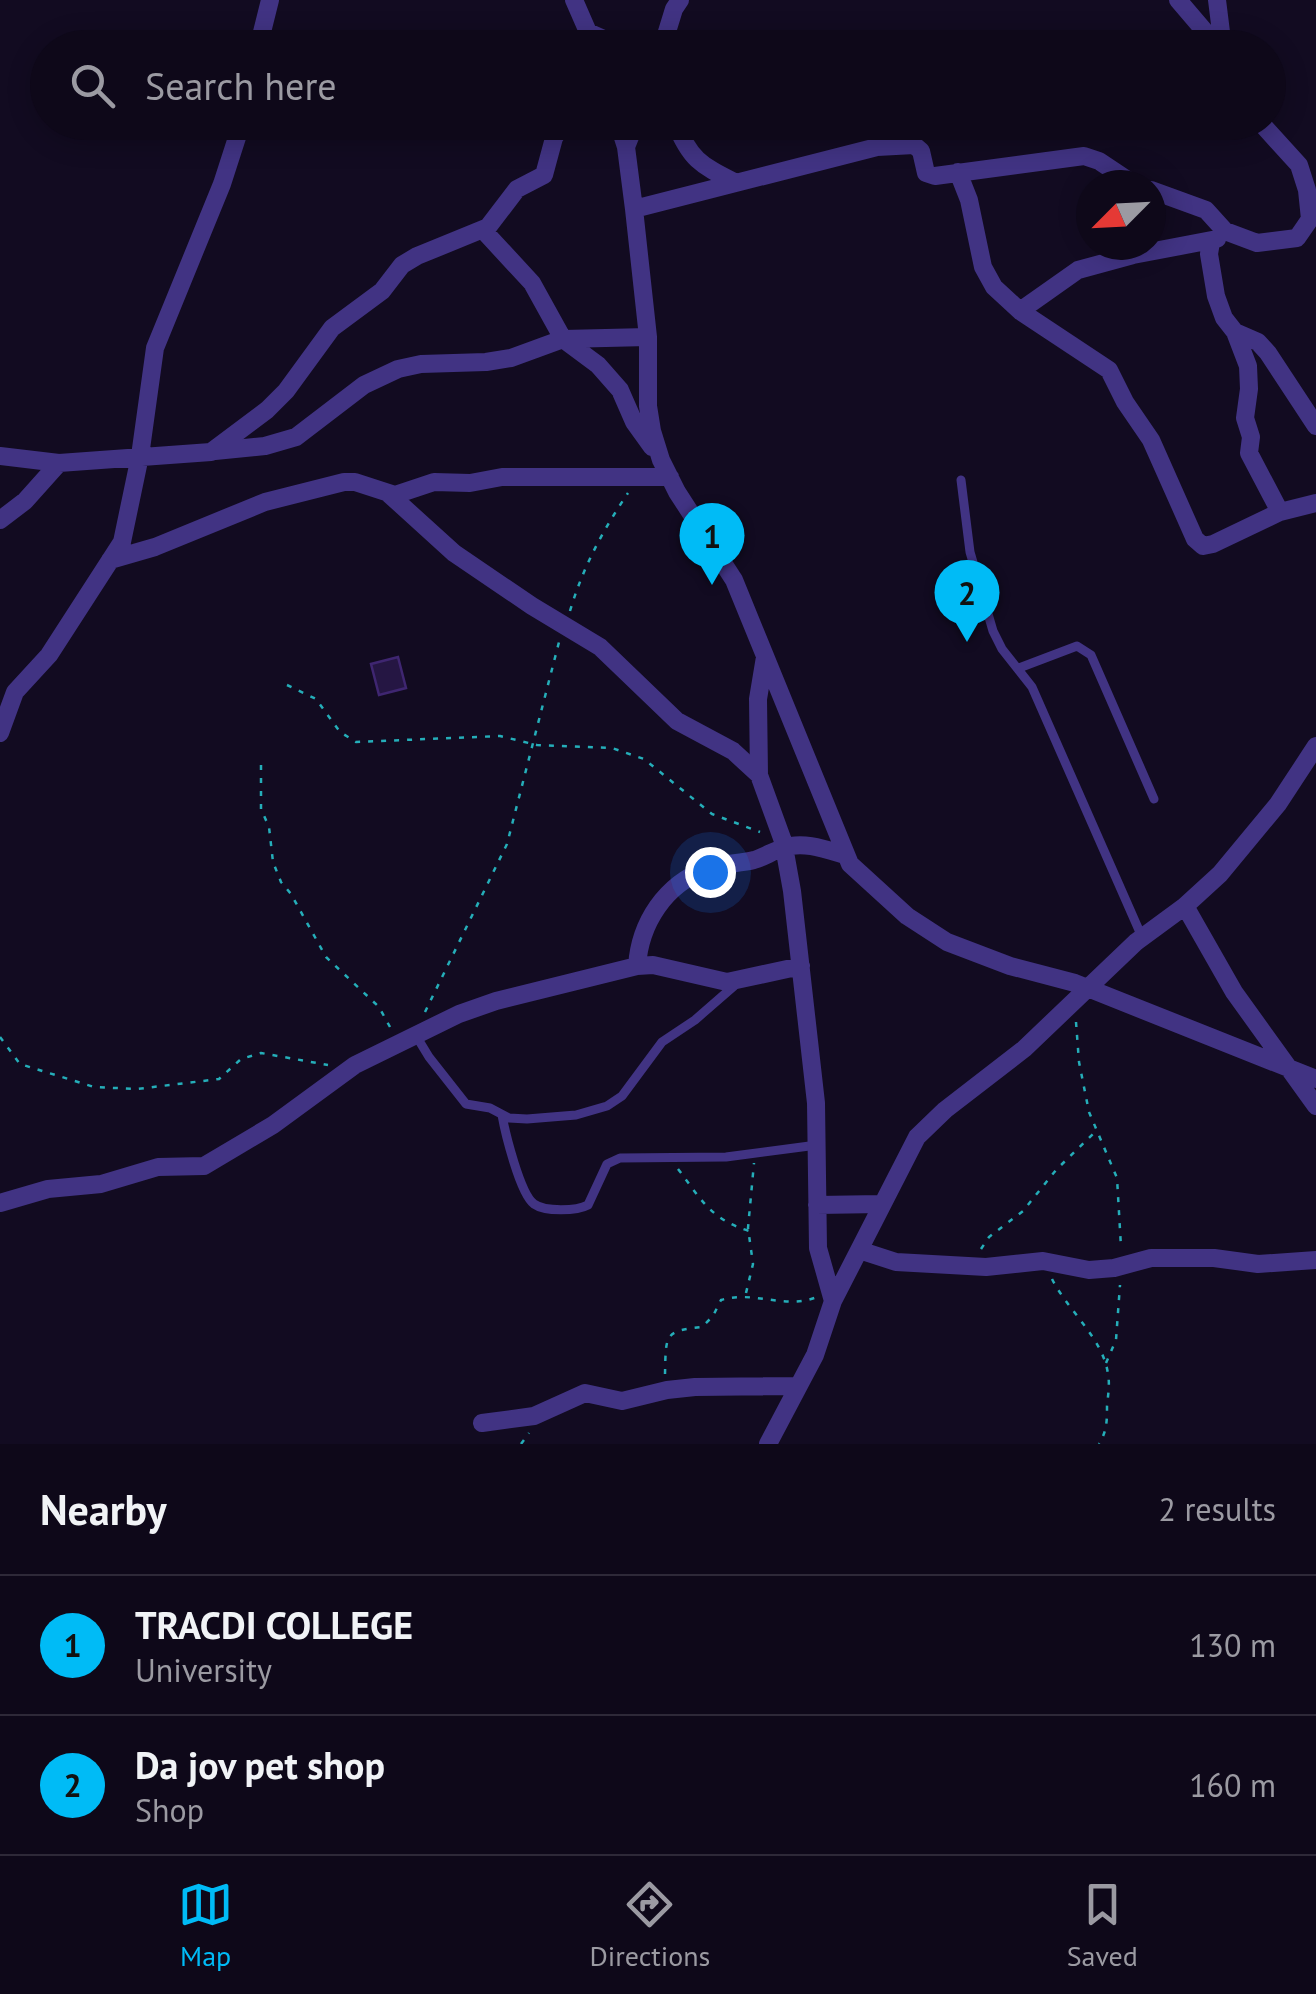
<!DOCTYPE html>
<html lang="en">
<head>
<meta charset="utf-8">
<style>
  body { margin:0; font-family:"PT Sans",sans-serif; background:#1c1626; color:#f1f3f6 }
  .compass { position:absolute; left:1076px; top:170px; width:90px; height:90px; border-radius:50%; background:#0e0819; box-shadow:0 5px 25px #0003; rotate:246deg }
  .you { position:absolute; left:710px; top:872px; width:35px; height:35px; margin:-25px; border:8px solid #fff; border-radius:50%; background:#1a73e8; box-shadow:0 0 0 15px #1a73e833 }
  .badge { display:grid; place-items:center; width:65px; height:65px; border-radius:50%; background:#00bbf6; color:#111; font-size:32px; font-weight:700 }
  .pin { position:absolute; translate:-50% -82px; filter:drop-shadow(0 2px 5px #0008) }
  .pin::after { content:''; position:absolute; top:52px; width:35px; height:30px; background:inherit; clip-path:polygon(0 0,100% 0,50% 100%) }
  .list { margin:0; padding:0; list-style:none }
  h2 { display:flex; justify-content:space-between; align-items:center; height:130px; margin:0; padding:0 40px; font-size:42px }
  h2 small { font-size:32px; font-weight:400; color:#9b9aa2 }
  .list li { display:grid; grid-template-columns:65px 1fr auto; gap:30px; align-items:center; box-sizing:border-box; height:140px; padding:0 40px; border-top:2px solid #2e2938 }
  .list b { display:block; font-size:38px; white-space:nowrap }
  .list p { margin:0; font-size:32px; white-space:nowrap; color:#9b9aa2 }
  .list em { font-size:32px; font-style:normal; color:#9b9aa2 }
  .icon { flex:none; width:55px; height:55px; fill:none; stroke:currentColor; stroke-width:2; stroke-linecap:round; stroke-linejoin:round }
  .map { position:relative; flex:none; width:1316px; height:1444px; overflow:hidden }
  .search { position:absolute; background:#0e0819; box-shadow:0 5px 25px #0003; left:30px; right:30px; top:30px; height:110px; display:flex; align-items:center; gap:25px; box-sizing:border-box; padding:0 35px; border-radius:55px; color:#9b9aa2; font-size:38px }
  .sheet { height:410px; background:#0e0819 }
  nav { display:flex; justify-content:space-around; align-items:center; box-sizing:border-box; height:140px; border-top:2px solid #2e2938; background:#0e0819; font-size:28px; color:#9b9aa2 }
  nav a { display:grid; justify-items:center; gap:5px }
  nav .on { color:#00bbf6 }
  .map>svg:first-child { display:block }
  .building { fill:#251643; stroke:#3f2671; stroke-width:2.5 }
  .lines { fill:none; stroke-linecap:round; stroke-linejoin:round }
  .path { stroke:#25aeb9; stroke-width:2.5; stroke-dasharray:5 8; stroke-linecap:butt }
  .lane { stroke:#413383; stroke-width:9 }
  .street { stroke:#413383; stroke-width:18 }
</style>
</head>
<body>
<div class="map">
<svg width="1316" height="1444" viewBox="0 0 1316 1444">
  <rect width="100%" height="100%" fill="#120b21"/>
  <path class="building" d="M398,657L406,688L379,695L371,664Z"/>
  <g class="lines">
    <path class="path" d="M570,611C583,567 603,530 628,493
      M287,685L316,699L340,732L356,742L500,736L537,745L612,748L644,759L712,814L760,832
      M261,765V809L269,827L273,862L281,882L291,894L326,957L379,1007L390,1027
      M425,1012L507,844L559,642
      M1076,1022L1079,1062L1089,1112L1117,1178L1121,1247
      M0,1037L20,1064L94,1087L137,1089L219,1079L241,1059L261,1053L328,1065
      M678,1169C701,1199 710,1219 749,1231
      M981,1249L989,1237L1023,1211L1056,1170L1097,1130
      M1052,1279C1068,1311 1103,1338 1108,1374C1110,1385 1108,1395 1107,1406C1107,1421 1107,1431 1099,1444
      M746,1293L753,1264L748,1228L754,1163
      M1106,1363L1116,1340L1120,1285
      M665,1374C666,1334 664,1331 702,1327L713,1316L721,1300C754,1290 785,1310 817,1297
      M521,1444L529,1433"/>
    <path class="lane" d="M961,480L970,552L993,631L1002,649L1032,687L1142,937
      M1019,668L1077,646L1091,655L1154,799
      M415,1034L429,1057L466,1104L490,1108L509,1118L527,1119L576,1115L607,1106L622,1096L662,1042L695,1020L734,986
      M502,1115C505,1132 520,1194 534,1204C545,1212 577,1211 588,1205L607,1164L620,1158L726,1157L817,1145"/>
    <path class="street" d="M574,0L595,48
      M1178,0L1219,48
      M1217,0L1223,48
      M590,33L624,48
      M258,48L270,0
      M662,48L674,9L680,0
      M618,122L626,147L634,209L648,337V406L652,431L661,460L677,492L734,580L850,864L907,916L947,942L1010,966L1075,983L1316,1079
      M675,122C690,160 701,165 736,183
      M626,147L636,122
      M958,172L969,200L983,267L994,287L1020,311L1109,370L1125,402L1151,440L1195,539L1203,546L1213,544L1280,512L1316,503
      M1151,190L1206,210L1225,231L1257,243L1297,238L1310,219L1307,190L1299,165L1260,122
      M634,209L877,147L914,145L921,151L926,173L935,176L1084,156L1099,161L1135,185
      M483,230L532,283L563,339L598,365L620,390L634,422L652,447
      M1211,242L1209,254L1216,296L1224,318L1235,332L1248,366L1249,389L1245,418L1251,437L1249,453L1280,512
      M1020,311L1078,270L1133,255L1217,239
      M1235,332L1258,342L1268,353L1316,426
      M215,451L265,446L296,437L364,385L398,369L421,364L486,362L511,358L563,339L648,337
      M0,456L59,463L211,452L267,410L286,391L332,328L382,291L402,265L417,256L488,227L517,189L544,175L554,138L564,122
      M389,494L454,553L532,606L600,647L677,721L733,751L759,775L783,841L792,891L816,1103L818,1248L833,1301
      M0,520L25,501L59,463
      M110,560L155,547L265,502L344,482H355L395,495L434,482L470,483L502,477H670
      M0,733L15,692L49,655L122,542L140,456L155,348L222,184L242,122
      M759,775L758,699L765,657
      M1185,906L1234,992L1316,1106
      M637,966C640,923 665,884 707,869C722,863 738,864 754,860C764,857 773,851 783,848C803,841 825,849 845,855
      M0,1203L48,1189L101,1184L158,1167L204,1166L273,1125L355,1065L459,1014L496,1001L637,966L653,965L727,982L801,966
      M817,1205L881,1204
      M859,1250L896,1262L986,1267L1043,1261L1089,1270L1114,1268L1151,1258H1214L1258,1264L1316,1260
      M482,1423L534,1416L585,1393L622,1401L667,1390L695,1387L798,1386
      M768,1444L815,1355L833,1301L917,1137L945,1110L1024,1049L1136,942L1185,906L1220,874L1278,804L1316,746"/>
  </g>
</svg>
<svg class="compass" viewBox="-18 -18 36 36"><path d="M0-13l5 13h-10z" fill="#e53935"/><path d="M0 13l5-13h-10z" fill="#9b9aa2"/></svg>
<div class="you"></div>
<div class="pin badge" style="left:712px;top:585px">1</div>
<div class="pin badge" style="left:967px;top:642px">2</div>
<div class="search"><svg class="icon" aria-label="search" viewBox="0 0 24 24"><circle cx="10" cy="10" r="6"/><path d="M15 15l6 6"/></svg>Search here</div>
</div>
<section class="sheet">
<h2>Nearby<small>2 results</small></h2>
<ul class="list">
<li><span class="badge">1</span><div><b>TRACDI COLLEGE</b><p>University</p></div><em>130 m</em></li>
<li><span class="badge">2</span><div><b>Da jov pet shop</b><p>Shop</p></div><em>160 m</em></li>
</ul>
</section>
<nav>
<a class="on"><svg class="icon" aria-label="map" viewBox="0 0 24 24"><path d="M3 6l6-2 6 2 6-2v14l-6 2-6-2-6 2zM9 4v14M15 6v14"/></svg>Map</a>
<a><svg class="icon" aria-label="directions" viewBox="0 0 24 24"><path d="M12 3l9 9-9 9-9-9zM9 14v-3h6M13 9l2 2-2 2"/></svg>Directions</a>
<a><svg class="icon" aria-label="saved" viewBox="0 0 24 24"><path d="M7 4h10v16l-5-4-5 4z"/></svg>Saved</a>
</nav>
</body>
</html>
